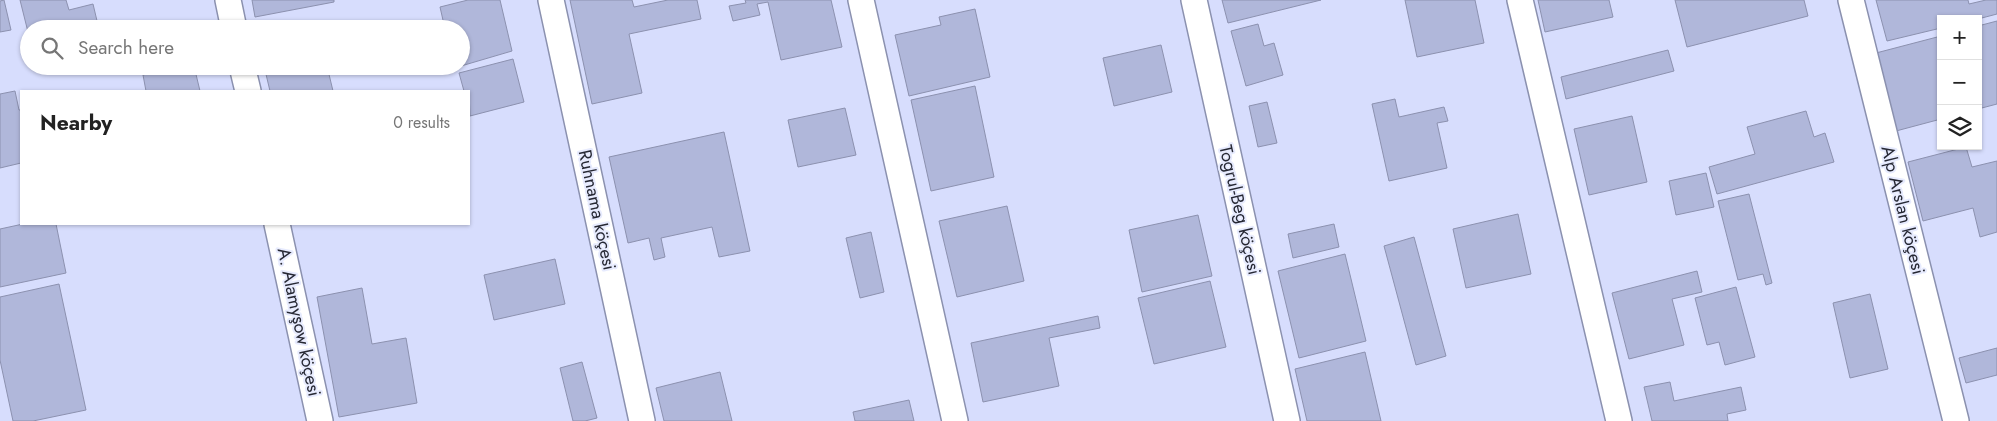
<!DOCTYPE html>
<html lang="en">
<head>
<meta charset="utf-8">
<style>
  body { margin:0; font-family:Jost,sans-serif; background:#f2f2f2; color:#222 }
  .controls { position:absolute; right:15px; top:15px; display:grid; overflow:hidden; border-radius:0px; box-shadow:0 1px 4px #0004 }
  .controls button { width:45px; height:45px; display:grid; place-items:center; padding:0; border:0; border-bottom:1px solid #e0e0e0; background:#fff; color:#222; font:25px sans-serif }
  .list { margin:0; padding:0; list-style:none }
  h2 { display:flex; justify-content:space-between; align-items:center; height:65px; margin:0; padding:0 20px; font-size:21px }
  h2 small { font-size:16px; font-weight:400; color:#767676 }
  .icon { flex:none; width:28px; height:28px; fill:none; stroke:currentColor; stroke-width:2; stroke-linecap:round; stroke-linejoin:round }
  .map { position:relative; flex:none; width:1997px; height:421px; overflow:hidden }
  .search { position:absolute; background:#fff; box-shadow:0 1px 4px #0004; left:20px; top:20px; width:450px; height:55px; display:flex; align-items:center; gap:12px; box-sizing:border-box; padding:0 18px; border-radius:28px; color:#767676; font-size:19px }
  .panel { position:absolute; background:#fff; box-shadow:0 1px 4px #0004; left:20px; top:90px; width:450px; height:135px; border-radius:0px }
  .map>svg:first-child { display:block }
  .building { fill:#b0b7da; stroke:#8c91af }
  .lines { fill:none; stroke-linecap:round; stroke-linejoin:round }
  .minor-casing { stroke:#8b91af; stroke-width:28 }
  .minor { stroke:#fff; stroke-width:25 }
  .labels { text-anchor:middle; stroke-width:4; stroke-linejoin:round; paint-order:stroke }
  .street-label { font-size:18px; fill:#262834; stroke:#e7ebfe }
</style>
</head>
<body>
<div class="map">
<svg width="1997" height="421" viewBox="0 0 1997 421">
  <rect width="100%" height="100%" fill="#d7ddfd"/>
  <path class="building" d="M4,0L11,30L0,32V1Z
    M20,0H66L69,10L93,4L98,25L81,29H29V36Z
    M252,0H334V2L255,17Z
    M468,0H500L512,51L461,66V29H445L440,7Z
    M570,0H632L634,7L668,0H697L701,19L629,34L642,93L592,104Z
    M745,0H831L842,47L781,60L768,2L757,4L760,15L733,21L729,6L746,3Z
    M1222,0H1321L1228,23Z
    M1405,0H1475L1484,43L1417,57Z
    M1538,0H1609L1613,17L1545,32Z
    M1675,0H1804L1808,16L1687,47Z
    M1876,0H1968L1969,4L1986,0H1997V14L1978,19H1941V28L1887,41Z
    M975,9L990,77L909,96L895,35L941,25L939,17Z
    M1997,21V104L1978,109V26Z
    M1258,24L1264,46L1274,43L1283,75L1246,86L1231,31Z
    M1941,36V119L1896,131L1876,53Z
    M1161,45L1172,92L1114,106L1103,58Z
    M1668,50L1674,71L1566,99L1561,77Z
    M513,59L524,102L470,116L469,91H464L459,73Z
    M183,66H194L200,91H146L143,75Z
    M264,66H327L333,91H270Z
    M436,66H459L437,73Z
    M975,86L994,177L931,191L911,100Z
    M15,91L19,110H21V163L0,168V94Z
    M1395,99L1399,117L1444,107L1448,121L1437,123L1447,168L1389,181L1372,104Z
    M1267,102L1277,143L1258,147L1249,106Z
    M845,108L856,155L798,167L788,120Z
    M1806,111L1814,137L1825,133L1834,162L1717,194L1709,167L1755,154L1747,127Z
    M1632,116L1647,182L1589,195L1574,129Z
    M724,132L750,251L719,257L712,227L661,238L665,257L654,260L649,238L628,243L609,157Z
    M1966,147L1972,167L1997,161V232L1980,237L1973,208L1923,221L1908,162Z
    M1706,173L1714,207L1676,215L1669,181Z
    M1749,194L1772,283L1766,285L1763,274L1738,280L1718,201Z
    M1007,206L1024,281L957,297L939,221Z
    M1518,214L1531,274L1466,288L1453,229Z
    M1198,215L1212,276L1142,292L1129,230Z
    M23,224H56L66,273L0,287V229Z
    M1334,224L1339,247L1293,258L1288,234Z
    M871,232L884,292L860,298L846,238Z
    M1414,237L1446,356L1416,365L1384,246Z
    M1345,254L1366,341L1299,358L1278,271Z
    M555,259L565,304L494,320L484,275Z
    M1697,271L1702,292L1672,299L1684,345L1629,359L1612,293Z
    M1210,281L1226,347L1154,364L1138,298Z
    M59,284L86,410L33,421H13L0,360V297Z
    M1736,287L1755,357L1725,365L1719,342L1707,345L1695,298Z
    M362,288L372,344L406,338L417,403L339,417L317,297Z
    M1870,294L1888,369L1850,378L1833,303Z
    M1098,316L1100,328L1049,338L1059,386L983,402L971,343Z
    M1997,348V375L1966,383L1959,358Z
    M1365,352L1381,421H1307L1295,369Z
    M582,362L597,418L585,421H573L560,368Z
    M720,372L732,421H664L656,388Z
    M1670,382L1674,401L1741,387L1746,410L1727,414L1728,421H1652L1644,387Z
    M909,400L914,421H855L853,412Z"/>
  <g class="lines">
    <defs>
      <path id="minor" d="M228,0L234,29
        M551,0L642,421
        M861,0L955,421
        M1194,0L1287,421
        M1520,0L1619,421
        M1851,0L1956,421
        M242,66L248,91
        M277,224L320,421"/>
    </defs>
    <use href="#minor" class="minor-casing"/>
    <use href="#minor" class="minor"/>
  </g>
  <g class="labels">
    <g class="street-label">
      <text transform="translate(597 210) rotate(78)" y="6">Ruhnama köçesi</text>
      <text transform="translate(1240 210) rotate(77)" y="6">Togrul-Beg köçesi</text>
      <text transform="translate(1903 210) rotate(76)" y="6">Alp Arslan köçesi</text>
      <text transform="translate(299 322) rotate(78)" y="6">A. Alamyşow köçesi</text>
    </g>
  </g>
</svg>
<div class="controls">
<button>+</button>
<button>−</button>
<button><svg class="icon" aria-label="layers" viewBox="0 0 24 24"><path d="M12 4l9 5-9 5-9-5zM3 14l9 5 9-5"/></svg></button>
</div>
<div class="search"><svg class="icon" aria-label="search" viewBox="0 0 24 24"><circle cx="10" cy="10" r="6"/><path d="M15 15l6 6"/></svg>Search here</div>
<section class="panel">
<h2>Nearby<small>0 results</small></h2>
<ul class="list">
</ul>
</section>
</div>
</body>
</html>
